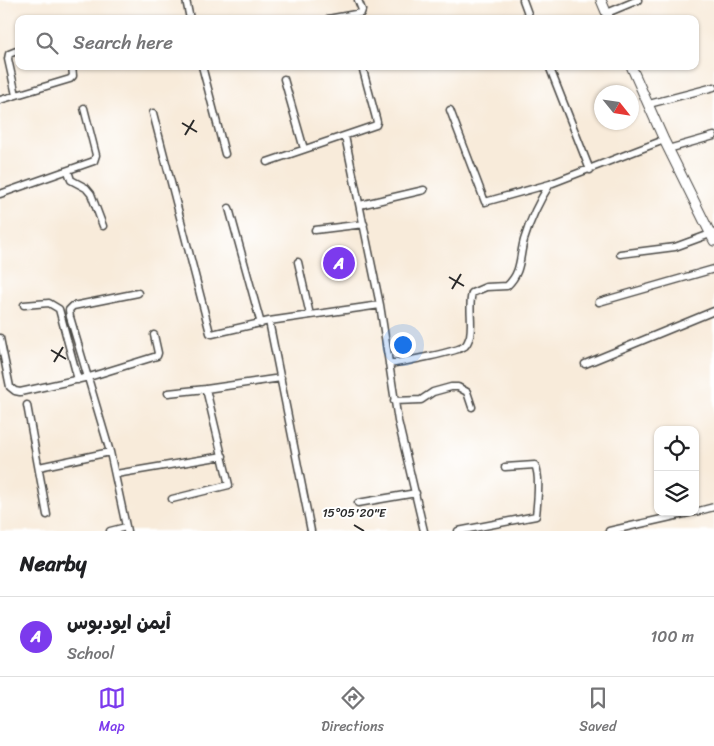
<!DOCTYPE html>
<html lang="en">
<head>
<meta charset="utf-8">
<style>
  body { margin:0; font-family:Sriracha,"Playpen Sans Arabic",sans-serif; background:#f6f6f6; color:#202124 }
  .controls { position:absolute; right:15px; bottom:15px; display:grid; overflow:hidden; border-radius:10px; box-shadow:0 1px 4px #0004 }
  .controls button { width:45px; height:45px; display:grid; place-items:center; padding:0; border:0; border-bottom:1px solid #e0e0e0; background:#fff; color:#202124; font:25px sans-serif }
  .compass { position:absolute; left:594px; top:85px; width:45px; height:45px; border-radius:50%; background:#fff; box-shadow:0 1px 4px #0004; rotate:120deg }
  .you { position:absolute; left:402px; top:344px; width:18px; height:18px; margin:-12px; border:4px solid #fff; border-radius:50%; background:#1a73e8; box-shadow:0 0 0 8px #1a73e833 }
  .badge { display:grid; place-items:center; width:32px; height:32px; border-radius:50%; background:#7c3aed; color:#fff; font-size:16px; font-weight:700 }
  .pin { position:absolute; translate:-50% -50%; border:2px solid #fff; box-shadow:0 1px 5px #0006 }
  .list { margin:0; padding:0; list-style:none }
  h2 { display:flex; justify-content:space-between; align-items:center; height:65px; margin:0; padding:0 20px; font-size:21px }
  h2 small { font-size:16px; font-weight:400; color:#757577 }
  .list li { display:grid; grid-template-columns:32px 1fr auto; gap:15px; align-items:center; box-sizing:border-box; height:80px; padding:0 20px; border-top:1px solid #e0e0e0 }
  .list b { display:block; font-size:19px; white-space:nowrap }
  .list p { margin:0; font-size:16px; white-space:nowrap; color:#757577 }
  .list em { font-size:16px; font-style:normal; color:#757577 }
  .icon { flex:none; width:28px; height:28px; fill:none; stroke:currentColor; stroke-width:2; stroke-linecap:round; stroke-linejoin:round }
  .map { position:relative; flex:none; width:714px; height:531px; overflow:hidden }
  .search { position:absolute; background:#fff; box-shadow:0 1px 4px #0004; left:15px; right:15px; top:15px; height:55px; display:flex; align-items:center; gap:12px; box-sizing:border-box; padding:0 18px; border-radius:10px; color:#757577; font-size:19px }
  .sheet { height:145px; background:#fff }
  nav { display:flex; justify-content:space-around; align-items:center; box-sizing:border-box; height:70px; border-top:1px solid #e0e0e0; background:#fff; font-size:14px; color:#757577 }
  nav a { display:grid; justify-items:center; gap:2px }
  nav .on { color:#7c3aed }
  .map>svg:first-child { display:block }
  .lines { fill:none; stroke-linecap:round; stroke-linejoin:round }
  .street-casing { stroke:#4a4845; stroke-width:9 }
  .secondary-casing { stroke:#4a4845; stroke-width:11 }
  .street { stroke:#fff; stroke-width:6 }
  .secondary { stroke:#fff; stroke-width:9 }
  .ticks { fill:none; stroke:#2b2b2b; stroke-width:2 }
  .ticks-label { font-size:12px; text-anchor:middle; fill:#2b2b2b; stroke:#fff; stroke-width:4; stroke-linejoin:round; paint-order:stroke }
</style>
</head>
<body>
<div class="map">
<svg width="714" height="531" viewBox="0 0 714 531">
  <rect width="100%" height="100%" fill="#fff"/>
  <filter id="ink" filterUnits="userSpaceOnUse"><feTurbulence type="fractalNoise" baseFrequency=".02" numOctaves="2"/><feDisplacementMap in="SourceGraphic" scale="10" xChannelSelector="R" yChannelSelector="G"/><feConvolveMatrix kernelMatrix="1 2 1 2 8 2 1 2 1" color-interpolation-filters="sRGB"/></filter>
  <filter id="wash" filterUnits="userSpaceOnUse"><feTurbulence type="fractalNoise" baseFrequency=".0096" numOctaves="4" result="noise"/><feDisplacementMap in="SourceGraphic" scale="20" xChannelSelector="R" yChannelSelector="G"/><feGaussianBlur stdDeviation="1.12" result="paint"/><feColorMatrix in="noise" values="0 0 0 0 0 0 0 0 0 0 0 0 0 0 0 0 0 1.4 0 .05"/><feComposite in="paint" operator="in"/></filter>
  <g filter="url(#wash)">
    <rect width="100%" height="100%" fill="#f8ebda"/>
  </g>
  <g filter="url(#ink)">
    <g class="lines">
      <defs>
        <path id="street" d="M186,0L190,19
          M523,0L530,19
          M607,13L638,0
          M328,19L361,13L362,10L358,0
          M202,66L225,154
          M549,66L590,170
          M284,79L304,149
          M16,95L8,59L9,54L19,50
          M0,100L70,79L73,76L72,66
          M649,104L714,87
          M450,110L485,202L550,184
          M153,113L210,333L212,334L269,321L380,305
          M345,136L380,305L398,421L424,531
          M668,149L714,136
          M267,162L376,125L377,122L362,66
          M68,171L71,180L86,188L91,194L103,226
          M0,194L94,161L96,155L84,108
          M360,205L424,190
          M229,208L261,324
          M315,230L364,224
          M620,254L675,247L713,233
          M298,262L310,315
          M599,302L714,269
          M24,305L49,303L59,309L78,380
          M269,321L311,531
          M0,338L10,387L15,391L20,392L89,377L157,356L158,353L154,335
          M389,364C402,362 457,352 465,346C467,344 469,339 470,336C473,321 468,307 472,293L486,287L507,286C522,272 519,258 524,240C530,220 539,201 550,184L664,140
          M585,364L714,311
          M168,393L206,389
          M394,401L421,400L433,392L451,387H458L467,392L472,407
          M27,405L47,515
          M39,467L110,452
          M116,474L223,456
          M172,499L229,485L206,389L281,378
          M358,503L416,493
          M695,512L714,507
          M110,531L126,527
          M127,531L110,452L70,317L69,310L73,306L138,293
          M458,531L536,516C537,503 541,477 535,465L505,467
          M609,531L693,512"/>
        <path id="secondary" d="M601,0L609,19
          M631,66L664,140L714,241"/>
      </defs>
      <use href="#street" class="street-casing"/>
      <use href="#secondary" class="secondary-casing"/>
      <use href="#street" class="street"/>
      <use href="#secondary" class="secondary"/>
    </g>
  </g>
  <path class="ticks" d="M182,123L197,132M185,135L194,120M449,277L464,286M452,289L461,274M51,350L66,359M54,362L63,347M354,525L364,531"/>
  <g class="ticks-label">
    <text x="354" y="517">15°05'20"E</text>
  </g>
</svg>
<div class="controls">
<button><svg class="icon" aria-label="locate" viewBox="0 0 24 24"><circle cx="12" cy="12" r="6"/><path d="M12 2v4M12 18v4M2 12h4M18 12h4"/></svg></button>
<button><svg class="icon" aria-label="layers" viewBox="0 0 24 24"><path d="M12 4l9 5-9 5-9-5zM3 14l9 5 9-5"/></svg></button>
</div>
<svg class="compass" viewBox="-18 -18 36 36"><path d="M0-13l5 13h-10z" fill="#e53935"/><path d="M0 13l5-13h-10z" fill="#757577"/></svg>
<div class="you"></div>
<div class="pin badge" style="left:339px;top:263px">A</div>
<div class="search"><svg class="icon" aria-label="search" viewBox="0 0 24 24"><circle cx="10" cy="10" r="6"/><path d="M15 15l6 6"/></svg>Search here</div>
</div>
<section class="sheet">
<h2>Nearby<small></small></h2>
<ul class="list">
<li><span class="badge">A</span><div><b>أيمن ايودبوس</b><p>School</p></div><em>100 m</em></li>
</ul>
</section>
<nav>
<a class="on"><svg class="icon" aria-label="map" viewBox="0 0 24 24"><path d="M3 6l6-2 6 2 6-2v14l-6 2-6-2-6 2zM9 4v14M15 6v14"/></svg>Map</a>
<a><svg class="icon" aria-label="directions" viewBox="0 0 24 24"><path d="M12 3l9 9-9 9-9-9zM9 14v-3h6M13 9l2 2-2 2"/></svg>Directions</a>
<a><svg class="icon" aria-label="saved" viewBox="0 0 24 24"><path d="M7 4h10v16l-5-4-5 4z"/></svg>Saved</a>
</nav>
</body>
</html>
